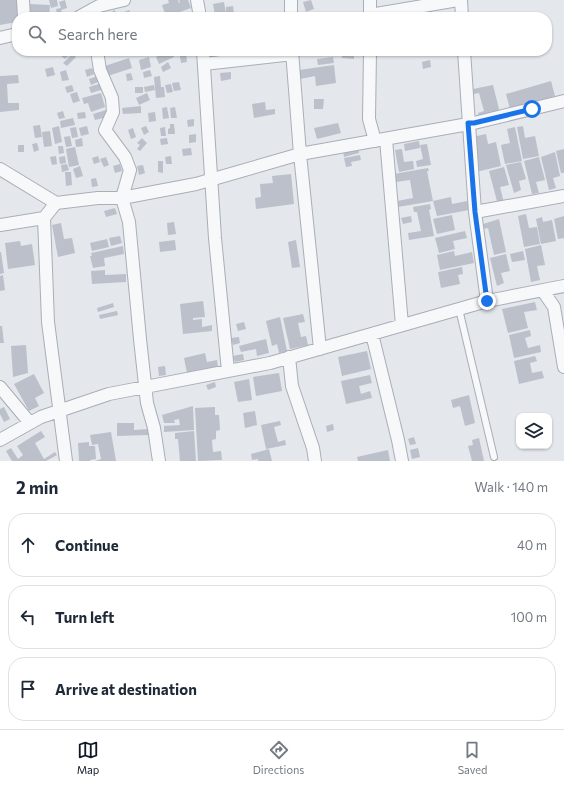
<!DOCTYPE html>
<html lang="en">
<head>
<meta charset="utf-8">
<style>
  body { margin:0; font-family:Commissioner,sans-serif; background:#f6f6f7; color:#1f2937 }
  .controls { position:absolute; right:12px; bottom:12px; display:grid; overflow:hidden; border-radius:8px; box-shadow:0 1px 3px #0004 }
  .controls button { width:36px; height:36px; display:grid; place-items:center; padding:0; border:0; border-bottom:1px solid #e0e1e3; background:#fff; color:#1f2937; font:20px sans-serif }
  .stop { position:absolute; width:12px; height:12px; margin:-9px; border:3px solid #1a73e8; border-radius:50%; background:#fff }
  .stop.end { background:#1a73e8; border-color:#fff; box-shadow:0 1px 4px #0008 }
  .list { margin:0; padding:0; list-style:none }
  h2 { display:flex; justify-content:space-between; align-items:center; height:52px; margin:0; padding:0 16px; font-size:17px }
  h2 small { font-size:13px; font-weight:400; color:#747a83 }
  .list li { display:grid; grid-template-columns:26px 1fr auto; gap:12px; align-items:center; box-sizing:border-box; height:64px; margin:0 8px 8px; padding:0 8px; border:1px solid #e0e1e3; border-radius:16px }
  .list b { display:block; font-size:15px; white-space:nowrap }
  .list em { font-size:13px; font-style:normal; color:#747a83 }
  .icon { flex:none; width:22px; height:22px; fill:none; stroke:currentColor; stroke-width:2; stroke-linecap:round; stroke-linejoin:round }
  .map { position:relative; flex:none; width:564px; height:461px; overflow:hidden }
  .search { position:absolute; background:#fff; box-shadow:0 1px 3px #0004; left:12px; right:12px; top:12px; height:44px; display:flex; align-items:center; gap:10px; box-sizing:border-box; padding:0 14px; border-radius:16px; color:#747a83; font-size:15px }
  .sheet { height:268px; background:#fff }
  nav { display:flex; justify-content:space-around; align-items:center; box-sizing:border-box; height:56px; border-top:1px solid #e0e1e3; background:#fff; font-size:11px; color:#747a83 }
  nav a { display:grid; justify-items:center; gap:2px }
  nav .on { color:#111827 }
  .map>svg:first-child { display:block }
  .building { fill:#bbc0ca }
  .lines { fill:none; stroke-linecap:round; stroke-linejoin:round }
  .service-casing { stroke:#a9aeb7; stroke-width:8 }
  .minor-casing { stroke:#a9aeb7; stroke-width:14 }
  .service { stroke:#f7f8fa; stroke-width:6 }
  .minor { stroke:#f7f8fa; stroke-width:12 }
  .route { stroke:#1a73e8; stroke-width:5 }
</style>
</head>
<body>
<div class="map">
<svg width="564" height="461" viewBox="0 0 564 461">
  <rect width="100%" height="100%" fill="#e4e7ec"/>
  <path class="building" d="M0,0H17L20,17H17V22L0,25Z
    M49,0H57L58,6L51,8Z
    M65,0L67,8L61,10L63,16L58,17L56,9L61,8L59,2Z
    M168,0H178L179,3H180L179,0H188L191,8L166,17L162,5L169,3Z
    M311,0L314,9L306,12L303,2Z
    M224,2L226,14L215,16L213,4Z
    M30,4L50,5L49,17H29Z
    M431,5L433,17H418L416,8Z
    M233,6L234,14H226V7Z
    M114,10L120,16L107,17Z
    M129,10L132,16L124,17L122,13Z
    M64,51H70L71,53L65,59L60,55Z
    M169,51H171L174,57L159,64L156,57Z
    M179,51H186L187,62L181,63Z
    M342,51H354V59L342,58Z
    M72,54L76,57L67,66L63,63Z
    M149,57L151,67L141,70L139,60Z
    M333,57L334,63L318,65L317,59Z
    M129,58L132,68L108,76L105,66Z
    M430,60L431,67L423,69L422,62Z
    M168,62L171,68L163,72L161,67Z
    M334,65L336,83L316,86L315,76L300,79L299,70Z
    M53,67L55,75L47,77L45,69Z
    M92,68L94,74L87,77L85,70Z
    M66,70L69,80L62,81L60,72Z
    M150,70L152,76L144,78L143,72Z
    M231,72V79L221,81L220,73Z
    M131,73L133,80L127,81L126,74Z
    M18,75L19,83L7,84L8,103H19V110L0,112V76Z
    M98,76L100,81L91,85L89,79Z
    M160,76L161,87H164L165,97L156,98L154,77Z
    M551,81L555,96L510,109L506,94Z
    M179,82L181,90L174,91L172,83Z
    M102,83L104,89L91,93L89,87Z
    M171,84L173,92L167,93L165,85Z
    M72,85L74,91L67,93L65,87Z
    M154,85L155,90L145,92L144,87Z
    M493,85L500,113L479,118L478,113L484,111L479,93L474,94L473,89Z
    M135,87H143V93H135Z
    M77,92L80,101L73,103L70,94Z
    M101,93L105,107L91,112L88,103L84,104L82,98Z
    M147,93L150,100L139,105L136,98Z
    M314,99H324L323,109H314Z
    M265,102L266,110L275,109V114L254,118L252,104Z
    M141,106V113L123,114L122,108Z
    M167,107L169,118L163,119L162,108Z
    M175,107L177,118H171L170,108Z
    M106,110L107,117L95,120L93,114Z
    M63,111L65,118L59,119L57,113Z
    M85,112L86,118L78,119L77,113Z
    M155,112L156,121L149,122L148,113Z
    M73,118L75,125L61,128L60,121Z
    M194,119V126L188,127L187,120Z
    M338,123L341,133L317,139L314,128Z
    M170,124H174L175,134H168V129L170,128Z
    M40,125L42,137L35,138L33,126Z
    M59,126L62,142L55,144L52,128Z
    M87,126L89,134L81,136L79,128Z
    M146,126L149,132L144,135L141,128Z
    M523,126L525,138L535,136L539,156L523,159L517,127Z
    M76,127L78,137L72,138L70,128Z
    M165,127L166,136H161L160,128Z
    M515,127L522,161L505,164L501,145L510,143L507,129Z
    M133,128L136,137L131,139L128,130Z
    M50,131L52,146L44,147L42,132Z
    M196,134V142L189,143V135Z
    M486,134L488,144L496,142L501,166L476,172L472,137Z
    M70,136L72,146L66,147L64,137Z
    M82,138L83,146L76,147L75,140Z
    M142,138L147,143L140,151L137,149L140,145L137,143Z
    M167,138L168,144L161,145L160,139Z
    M419,141L420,148L405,151L404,144Z
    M37,143L39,150L34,152L32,144Z
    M427,144L431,165L417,167L416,161L423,159L420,145Z
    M18,145H24V152H18Z
    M58,146H63L64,153L59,154Z
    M75,147L79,165L69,167L66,149Z
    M358,147L359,153L344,157L343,150Z
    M191,148L192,155L183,156L182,149Z
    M402,149L404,162L413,161L414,169L399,172L395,150Z
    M564,149V173H561L556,151Z
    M555,152L560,176L553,178L556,188L549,190L541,157Z
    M360,155L361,160L351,162L352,166L346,167L344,158Z
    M56,156L57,164L52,165L50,157Z
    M65,156L66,163L60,164L59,157Z
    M98,156L100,162L94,164L92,158Z
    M171,156L172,164H166L165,157Z
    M106,157L109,165L104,167L100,159Z
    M539,157L545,180L536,182L539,193L532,194L524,161Z
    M158,161H163V173L158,172Z
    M521,162L526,179L519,181L521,190L514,193L506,165Z
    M67,164L69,170L62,172L61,165Z
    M120,164L122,171L115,173L113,166Z
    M143,165L145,173L139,175L137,166Z
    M80,166L83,176L76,178L73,169Z
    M504,167L509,185L500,187L504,203L498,205L489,171Z
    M428,168L429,171H427L433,201L398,207L397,201L413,198L410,180L396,182L394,174Z
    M65,172H71L72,185L66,186Z
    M291,174L294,204L256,209L255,198L261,197L260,184L273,183L272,176Z
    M96,178L98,186L92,187L91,179Z
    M451,197L452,204L467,201L469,210L437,216L433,201Z
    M430,204L431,209L429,210L434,236L409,240L408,233L421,231L417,212H414L413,207Z
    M115,208L117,214L106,217L104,211Z
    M526,214L529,228L537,227L540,244L524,247L518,216Z
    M452,215L455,230L437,234L433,219Z
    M411,216L412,222L403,224L401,218Z
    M564,216V238L558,239L554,219Z
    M542,217L543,222L552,220L556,241L541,244L536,219Z
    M499,219L506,252L494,255L488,228L485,229L483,224Z
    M174,222L176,234L168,235L167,223Z
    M61,223L64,239L72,238L75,253L58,257L52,225Z
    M465,231L467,238L453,241L455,249L439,253L435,238Z
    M120,236L122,243L111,246L109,238Z
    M107,239L109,247L92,251L90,243Z
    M175,240L176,250L160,252L159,242Z
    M296,240L300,267L292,268L288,242Z
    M20,241L21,246L32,244L35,265L8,269L5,243Z
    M541,245L545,265L537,266L540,280L531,282L525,249Z
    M123,246L124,254L104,258L105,266L93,268L90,256H92L91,253Z
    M454,251L455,256L472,252L474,263L440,270L437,255Z
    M523,251L525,260L512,262L510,254Z
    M0,252H1L4,273L0,274Z
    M506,254L510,271L501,273L504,283L497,286L490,258Z
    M462,267L463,274L458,275L460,284L441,288L438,272Z
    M105,270V275L126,274V282L92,284L91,271Z
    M3,275L5,290L0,291V276Z
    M203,301L205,317L193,318V320L202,319V327L212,325V331L183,334L180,304Z
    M535,302L537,310L524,312L528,328L508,333L502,309Z
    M113,303L114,307L98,312L97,308Z
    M117,311L118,315L100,319L99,315Z
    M303,314L305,322L298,323L301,337L306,336L308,345L290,349L283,318Z
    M280,317L287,351L279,353L277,344L272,346L266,321Z
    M244,322L246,329L238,331L236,324Z
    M0,326H2L4,343H0Z
    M530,330L531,336L525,338L528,348L540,345L541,352L514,358L509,335Z
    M239,337L240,343L233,345L231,338Z
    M266,339L269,353L257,356L256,349L241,352L239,346Z
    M26,345L28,373L13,377L11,346Z
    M367,351L371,369L342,376L338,357Z
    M205,353L207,362L217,360L218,367L187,373L184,358Z
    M243,354L244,360L235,362L233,356Z
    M535,356L537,361L530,363L532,373L542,371L544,378L519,384L514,361Z
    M165,366L166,375L159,376L158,367Z
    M279,373L282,391L256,396L253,377Z
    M34,374L44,393L35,398L39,406L29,411L14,384Z
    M370,375L372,383L359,386L361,394L370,391L372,398L346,404L341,381Z
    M249,379L252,400L238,402L234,382Z
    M215,382L216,387L208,390L206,385Z
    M469,395L475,423L465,426L460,406L453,408L451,400Z
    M193,406L194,430L164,432V426L180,425L179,419L174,420L175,423H164L162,415Z
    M4,407L10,419L4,422L0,414V409Z
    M215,407V415H219L220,430L216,431V439L212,440L213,452L221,451L222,460L198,461L195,408Z
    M255,411L257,425L245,428L243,413Z
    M280,421L281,425L274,427L278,442L285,440L286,445L266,449L261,425Z
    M117,423H134V430L148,429V435L117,436Z
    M333,424L334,430L327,432L326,426Z
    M41,431L45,437L35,443L44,459L55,452L57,455L46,461H12L6,451L11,448L18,459L23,455L17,446Z
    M194,431L196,461H180L178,439H175V433Z
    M111,432L116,461H95L101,459L98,444L92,445L90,435Z
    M414,437L416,444L410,445L408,439Z
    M479,438L484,461H472L468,446L473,445L472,440Z
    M89,442V446H95L96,459L90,460V461H79L78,443Z
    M418,448L420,457L412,459L410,450Z
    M269,449L272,461H258V459L252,460L251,454Z
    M388,450L390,461H358L357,457Z"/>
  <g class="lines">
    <defs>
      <path id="service" d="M459,309L494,457"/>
      <path id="minor" d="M23,0L24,17
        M197,0L200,17
        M291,0V17
        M370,0V17
        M461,0L462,17
        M370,15L458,0
        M79,17L99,6L124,0
        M0,38L17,34
        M97,51L100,70L112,98L113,112L105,130L125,157L130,170L122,198L129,222L140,339L147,403L154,428L159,461
        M203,51L215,238L228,371
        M292,51L300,154L320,349
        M370,51L369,119L375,141
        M464,51L475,212L487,301
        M204,64L293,54
        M386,139L402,325
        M0,169L56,203L98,198H122L196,184L300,154L474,123L564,101
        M56,203L44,218L48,322L66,461
        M475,212L564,196
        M0,225L44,218
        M543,291L554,307L564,367
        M372,334L398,440L402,461
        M289,357L292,386L313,448L315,461
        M0,387L30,423
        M0,440L41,417L109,394L270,363L487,301L564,286"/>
    </defs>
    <use href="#service" class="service-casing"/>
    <use href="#minor" class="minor-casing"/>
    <use href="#service" class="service"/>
    <use href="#minor" class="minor"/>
  </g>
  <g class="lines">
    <path class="route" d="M487,301L475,212L468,123H474L532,109"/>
  </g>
</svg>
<div class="controls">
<button><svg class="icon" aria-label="layers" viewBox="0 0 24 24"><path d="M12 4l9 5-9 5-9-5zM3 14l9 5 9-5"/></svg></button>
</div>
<div class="stop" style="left:532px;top:109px"></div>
<div class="stop end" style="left:487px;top:301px"></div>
<div class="search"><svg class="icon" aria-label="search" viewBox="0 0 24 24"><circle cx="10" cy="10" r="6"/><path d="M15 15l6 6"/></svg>Search here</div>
</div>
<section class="sheet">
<h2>2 min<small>Walk · 140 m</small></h2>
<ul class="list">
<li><svg class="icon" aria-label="ahead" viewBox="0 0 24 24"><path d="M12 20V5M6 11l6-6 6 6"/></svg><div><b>Continue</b></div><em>40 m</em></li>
<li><svg class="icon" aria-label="left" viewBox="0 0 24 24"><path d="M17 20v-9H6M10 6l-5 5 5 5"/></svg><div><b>Turn left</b></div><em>100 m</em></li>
<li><svg class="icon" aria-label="arrive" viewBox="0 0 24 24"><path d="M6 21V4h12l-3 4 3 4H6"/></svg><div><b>Arrive at destination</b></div></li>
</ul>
</section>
<nav>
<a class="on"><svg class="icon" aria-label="map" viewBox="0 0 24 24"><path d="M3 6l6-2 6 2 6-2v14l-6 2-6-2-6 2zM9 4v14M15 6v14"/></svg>Map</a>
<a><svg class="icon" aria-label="directions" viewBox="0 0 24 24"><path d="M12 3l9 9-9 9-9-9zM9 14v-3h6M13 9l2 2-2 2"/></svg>Directions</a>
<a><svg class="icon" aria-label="saved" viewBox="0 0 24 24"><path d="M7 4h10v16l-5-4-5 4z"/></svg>Saved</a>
</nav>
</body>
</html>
